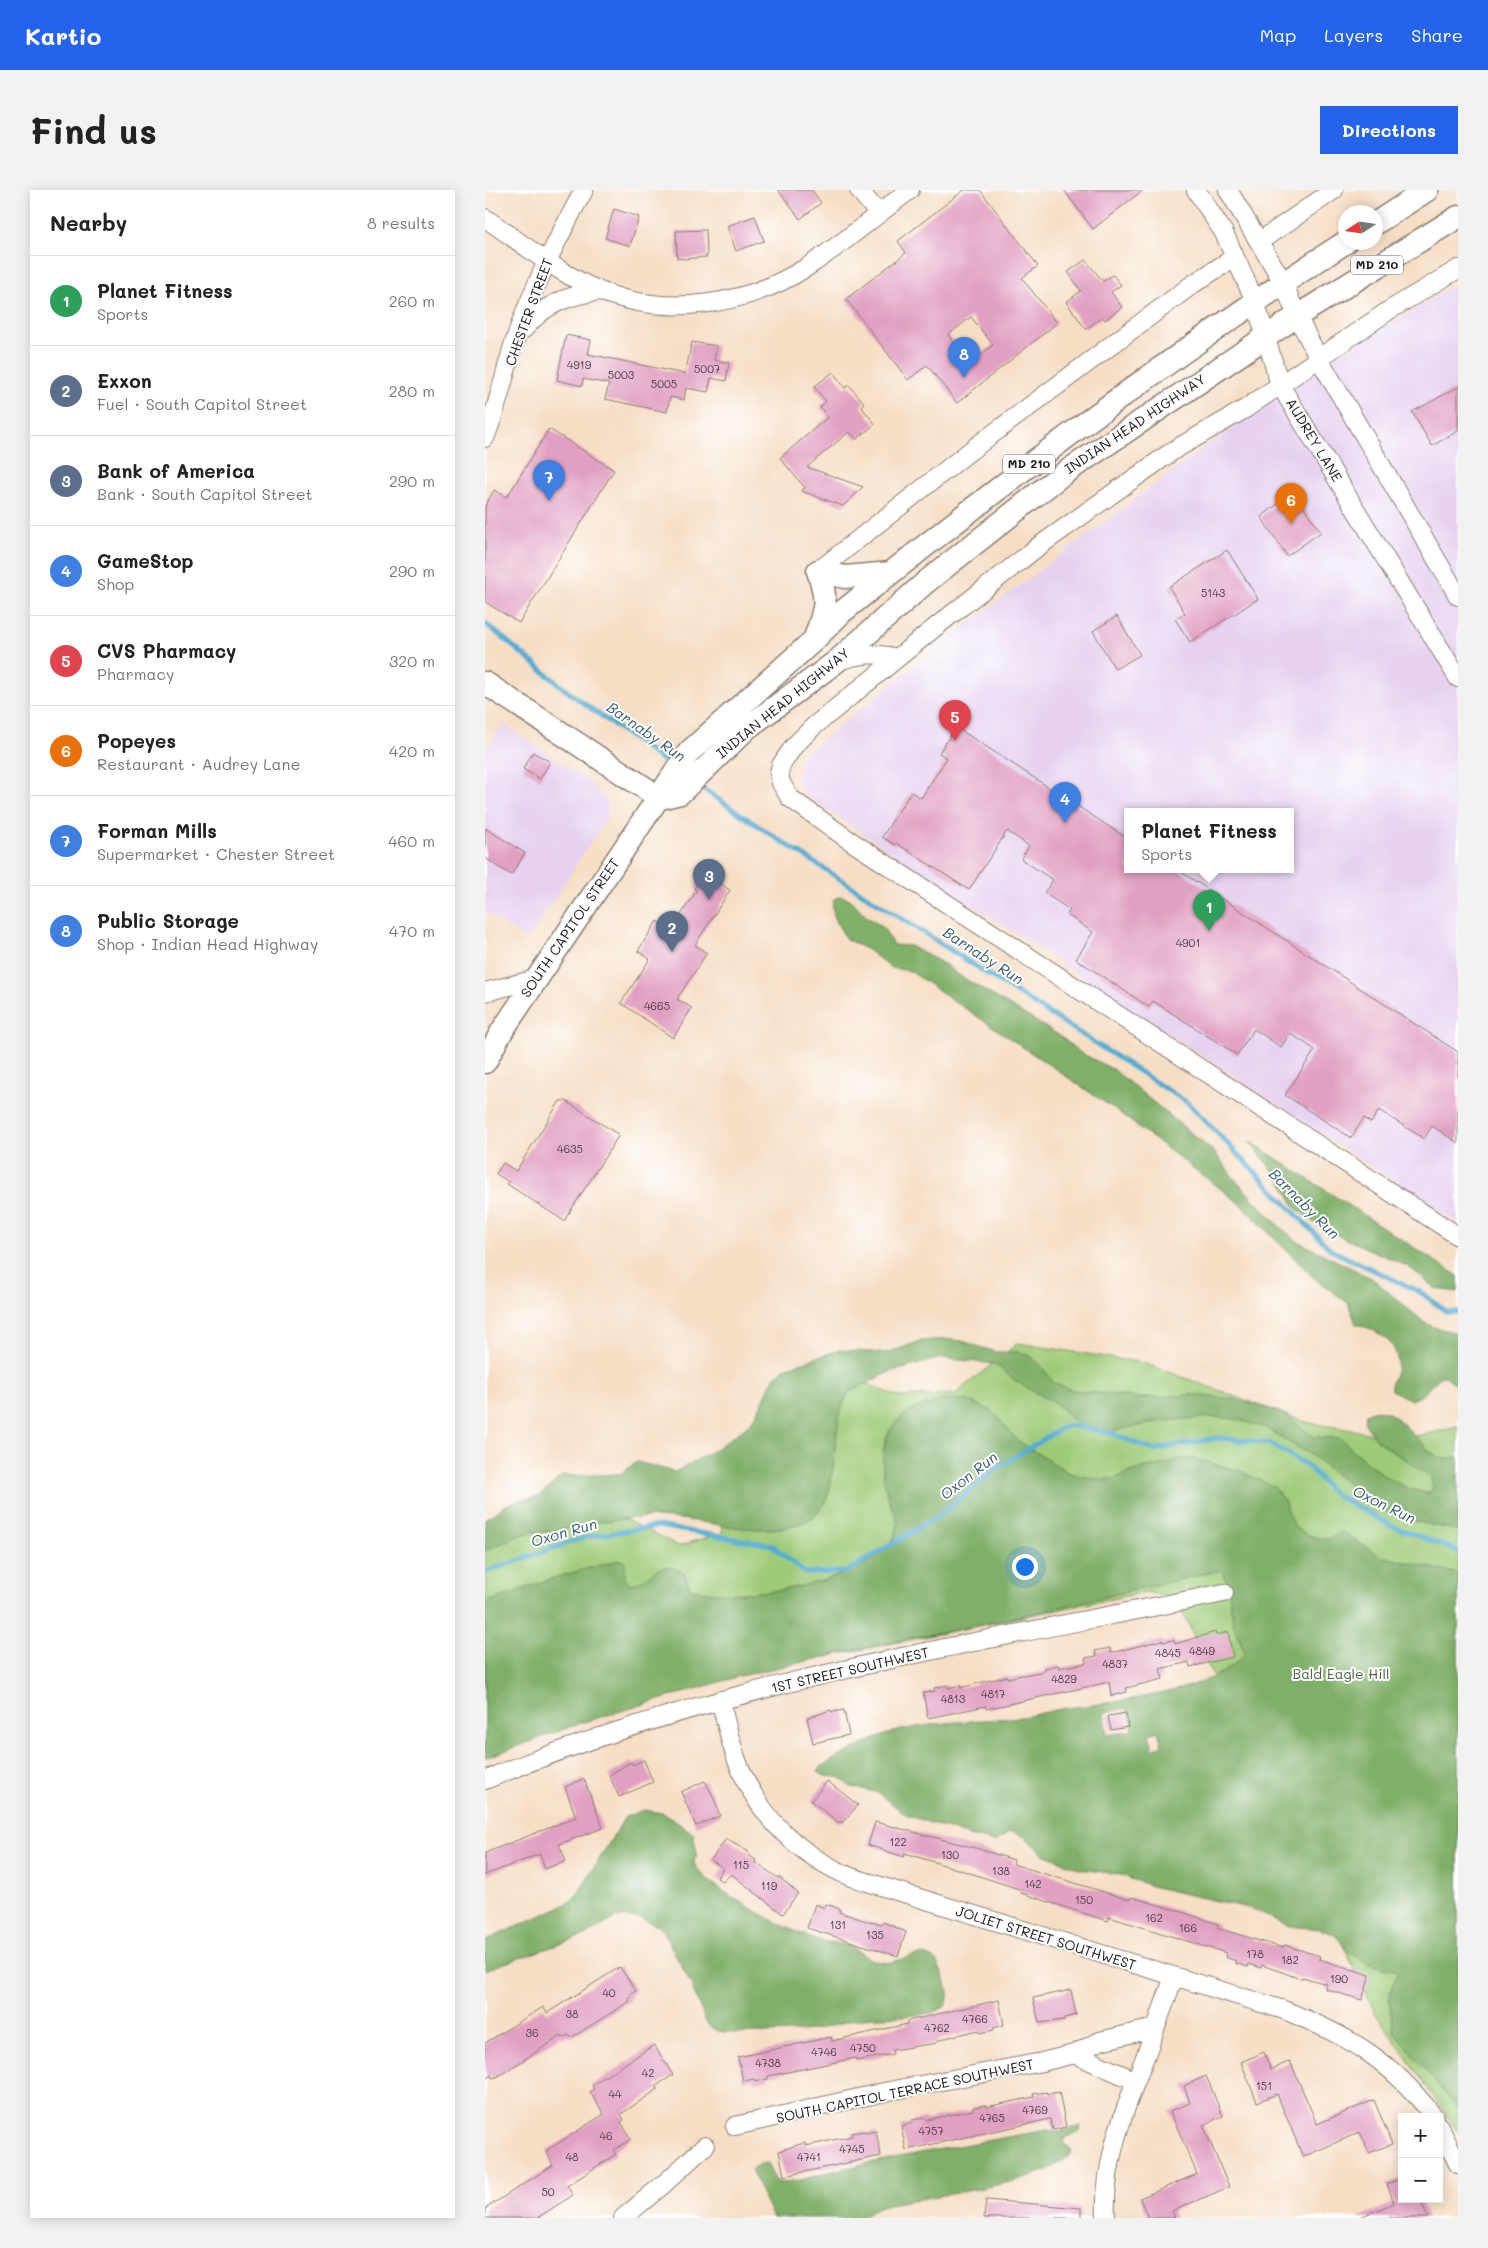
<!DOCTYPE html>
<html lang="en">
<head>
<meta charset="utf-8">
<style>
  body { margin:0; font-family:Mali,sans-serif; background:#f2f2f2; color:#222 }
  .controls { position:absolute; right:15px; bottom:15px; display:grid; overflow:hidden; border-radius:0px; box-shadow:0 2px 12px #0003 }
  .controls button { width:45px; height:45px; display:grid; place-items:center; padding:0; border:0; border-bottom:1px solid #e0e0e0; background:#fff; color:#222; font:25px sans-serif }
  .compass { position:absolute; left:853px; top:15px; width:45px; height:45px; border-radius:50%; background:#fff; box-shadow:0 2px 12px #0003; rotate:258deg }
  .you { position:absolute; left:539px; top:1376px; width:18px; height:18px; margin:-12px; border:4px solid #fff; border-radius:50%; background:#1a73e8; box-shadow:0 0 0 8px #1a73e833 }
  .badge { display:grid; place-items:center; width:32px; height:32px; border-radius:50%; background:#2563eb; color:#fff; font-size:16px; font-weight:700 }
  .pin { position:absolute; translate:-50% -41px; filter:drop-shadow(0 1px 2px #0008) }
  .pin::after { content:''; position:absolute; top:26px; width:18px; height:15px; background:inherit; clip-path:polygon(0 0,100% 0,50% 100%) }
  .popup { position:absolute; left:639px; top:618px; width:170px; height:65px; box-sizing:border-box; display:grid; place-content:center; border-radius:0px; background:#fff; filter:drop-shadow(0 1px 4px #0005); font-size:16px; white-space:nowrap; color:#767676 }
  .popup b { font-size:19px; color:#222 }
  .popup::after { content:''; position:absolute; left:50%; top:100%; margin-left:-10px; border:10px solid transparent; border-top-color:#fff }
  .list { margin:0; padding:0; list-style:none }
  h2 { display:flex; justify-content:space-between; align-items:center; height:65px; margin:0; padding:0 20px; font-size:21px }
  h2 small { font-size:16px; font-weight:400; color:#767676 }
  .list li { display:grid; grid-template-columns:32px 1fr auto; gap:15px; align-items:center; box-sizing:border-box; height:90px; padding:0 20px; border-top:1px solid #e0e0e0 }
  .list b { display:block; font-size:19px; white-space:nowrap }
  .list p { margin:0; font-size:16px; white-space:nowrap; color:#767676 }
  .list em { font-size:16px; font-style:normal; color:#767676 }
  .map { position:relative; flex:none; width:973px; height:2028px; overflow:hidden; border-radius:0px }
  header { display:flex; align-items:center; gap:30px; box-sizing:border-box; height:70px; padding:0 25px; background:#2563eb; color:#fff }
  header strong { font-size:24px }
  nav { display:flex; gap:28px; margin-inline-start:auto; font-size:18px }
  .intro { display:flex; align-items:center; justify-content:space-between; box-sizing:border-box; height:120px; padding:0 30px }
  h1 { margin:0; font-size:35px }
  .button { padding:12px 22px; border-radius:0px; background:#2563eb; color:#fff; font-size:18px; font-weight:700 }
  main { display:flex; gap:30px; padding:0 30px }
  aside { flex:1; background:#fff; border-radius:0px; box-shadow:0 2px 12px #0003 }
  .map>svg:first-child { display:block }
  .built { fill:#e6d2f0; fill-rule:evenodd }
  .green { fill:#9fcb78; stroke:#5e744a }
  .forest { fill:#7faf68; stroke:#4e6642; fill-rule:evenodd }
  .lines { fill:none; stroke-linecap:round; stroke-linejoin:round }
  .stream { stroke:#55acd2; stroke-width:5 }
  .building { fill:#e1a0c2; fill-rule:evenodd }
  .minor-casing { stroke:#897d70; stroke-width:20 }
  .major-casing { stroke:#897d70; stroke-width:25 }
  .minor { stroke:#fff; stroke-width:18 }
  .major { stroke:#fff; stroke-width:22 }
  .labels { text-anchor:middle; stroke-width:4; stroke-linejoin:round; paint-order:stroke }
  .number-label { font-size:11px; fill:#4d3d46 }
  .shield { fill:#fff; stroke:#606060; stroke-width:1 }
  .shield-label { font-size:12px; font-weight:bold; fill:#1c1c1c }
  .street-label { font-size:14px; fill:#1c1c1c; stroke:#fff }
  .park-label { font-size:14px; fill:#506241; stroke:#fff }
  .water-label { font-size:15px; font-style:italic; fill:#365d6e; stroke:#fff }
</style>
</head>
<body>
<header>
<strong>Kartio</strong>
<nav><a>Map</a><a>Layers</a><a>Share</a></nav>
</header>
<div class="intro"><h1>Find us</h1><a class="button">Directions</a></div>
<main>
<aside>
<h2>Nearby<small>8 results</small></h2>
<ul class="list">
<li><span class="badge" style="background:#2e9e5b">1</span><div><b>Planet Fitness</b><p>Sports</p></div><em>260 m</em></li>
<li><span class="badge" style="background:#5c6f8a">2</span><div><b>Exxon</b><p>Fuel · South Capitol Street</p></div><em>280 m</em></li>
<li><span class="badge" style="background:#5c6f8a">3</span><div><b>Bank of America</b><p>Bank · South Capitol Street</p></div><em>290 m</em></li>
<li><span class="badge" style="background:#3f7fe0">4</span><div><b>GameStop</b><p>Shop</p></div><em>290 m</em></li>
<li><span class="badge" style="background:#e0444e">5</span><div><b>CVS Pharmacy</b><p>Pharmacy</p></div><em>320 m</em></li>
<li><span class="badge" style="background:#e8710a">6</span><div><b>Popeyes</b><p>Restaurant · Audrey Lane</p></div><em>420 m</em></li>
<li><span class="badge" style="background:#3f7fe0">7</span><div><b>Forman Mills</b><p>Supermarket · Chester Street</p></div><em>460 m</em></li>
<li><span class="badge" style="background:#3f7fe0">8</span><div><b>Public Storage</b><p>Shop · Indian Head Highway</p></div><em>470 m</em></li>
</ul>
</aside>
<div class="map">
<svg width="973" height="2028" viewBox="0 0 973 2028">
  <rect width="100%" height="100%" fill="#fff"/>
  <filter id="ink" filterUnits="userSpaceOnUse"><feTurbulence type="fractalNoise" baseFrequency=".02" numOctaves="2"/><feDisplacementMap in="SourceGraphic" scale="10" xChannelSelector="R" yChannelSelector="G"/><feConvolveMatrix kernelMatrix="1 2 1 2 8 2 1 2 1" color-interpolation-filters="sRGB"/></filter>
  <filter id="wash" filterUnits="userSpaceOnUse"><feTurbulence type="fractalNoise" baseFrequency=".0096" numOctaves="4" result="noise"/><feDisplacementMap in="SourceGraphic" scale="20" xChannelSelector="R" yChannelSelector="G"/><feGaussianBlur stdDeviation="1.12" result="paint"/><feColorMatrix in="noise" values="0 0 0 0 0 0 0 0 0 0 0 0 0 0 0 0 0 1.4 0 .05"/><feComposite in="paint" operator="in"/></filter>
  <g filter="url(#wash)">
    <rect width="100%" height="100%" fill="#f6dec5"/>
    <path class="built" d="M973,93V1033L321,606L311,592L316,567L443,464L765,223L858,161ZM643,622H805V680H643Z
      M17,533L104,592L124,614L121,628L43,750L0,722V561L14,540L18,541Z"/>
    <path class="green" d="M533,1153L659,1173L821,1232L918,1249L973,1237V1942L891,1824L691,1409L661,1402L133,1509L0,1560V1353L117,1318L194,1356L237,1343L249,1268L353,1182L414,1207L470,1204Z"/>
    <path class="forest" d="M356,706L365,709L381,726L398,737L408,755L425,756L461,775L472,784L575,846L594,862L629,880L729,962L752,992L795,1037L812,1051L888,1089L940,1133L952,1138L973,1143V1197L961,1186H956L937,1205L926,1210L906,1200C905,1191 911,1185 912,1176C915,1152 890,1139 871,1134L863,1113L829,1088L753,1012L628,918L425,781L406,778L383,760L361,749L350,729L347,716L349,709Z
      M763,950L973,1086V1102L951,1099L924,1077L836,1038L811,1018L794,988Z
      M460,1149L477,1151L511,1162H533L541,1164L554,1173L568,1192L587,1200L657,1208L707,1205L749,1209L791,1221L804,1228L829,1247L855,1248C877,1269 913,1302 945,1303L948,1298L945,1286L891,1250L879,1232L881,1224C908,1206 934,1259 954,1267C960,1270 967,1268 973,1266V1340L936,1333L895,1319L829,1267L779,1237L750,1229L729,1227L677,1231L627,1241L594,1237L575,1217L532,1192L510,1174L457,1168L405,1182L364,1202C345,1231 354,1297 336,1319C307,1356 225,1331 186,1328C174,1327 160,1327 148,1328C123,1330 98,1335 73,1340C62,1342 50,1341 39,1344C26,1349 13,1355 0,1360V1329L21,1315L37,1309L53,1307L77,1286L135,1284L152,1272L190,1282L226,1262L259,1239L271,1226L289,1187L300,1178L354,1160L402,1163L436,1151Z
      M466,1209L482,1210L507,1221L532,1250L584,1283L612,1289H628L659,1277L677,1275L695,1269H710L753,1280L789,1297L800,1312L810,1338C823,1345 842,1356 854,1343H859L895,1366L973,1384V1919L909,1842L904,1810L907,1796L913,1783L911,1780L895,1778L883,1773L864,1762L850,1745L835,1739L804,1736L768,1719L669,1697L632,1684L595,1679L558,1664L540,1647L528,1642H523L510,1652L484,1646L422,1625L391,1602L366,1597L354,1587L340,1586L333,1582L337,1576C363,1562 388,1547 416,1540C456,1531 497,1531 537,1527C552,1525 567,1520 582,1518C627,1512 732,1503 760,1463L748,1434L743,1395L736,1380L511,1432L397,1454L255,1486L99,1532L0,1568V1413L68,1388L134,1370L140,1371V1388L144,1394C168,1393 171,1364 200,1384L205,1398C249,1414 397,1394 412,1340C415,1327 405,1316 402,1304C388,1246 408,1216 466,1209ZM642,1518L648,1536L646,1541L622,1545L619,1523ZM673,1541L677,1555L668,1559L664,1544Z
      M159,1620L178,1623L208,1643L212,1663L209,1672C216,1696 305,1741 330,1749C341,1753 353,1752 364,1756C374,1761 383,1770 394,1772C414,1776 428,1757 450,1769C456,1779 469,1804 460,1816C451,1828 395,1826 378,1828C363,1830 349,1836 334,1839C316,1842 241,1847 228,1839C220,1834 218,1825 215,1817C205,1789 190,1764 176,1738L157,1728L133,1727L98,1746L0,1780V1751L83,1713L94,1702L140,1627Z
      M596,1936L595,1940L579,1949L578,1953L587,1960C575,1994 434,2007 400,2015C390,2018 383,2026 372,2028C348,2028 313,2028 288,2028L266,1980L275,1974L282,1973L291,1991C302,1997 334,1984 347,1981C418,1965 490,1953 562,1940L573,1942Z"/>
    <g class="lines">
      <path class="stream" d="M0,433L82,501L188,578
        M211,594L279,640L703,913L846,1060L935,1102L962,1122H973
        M0,1382L100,1347L173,1336L287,1355L320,1383L361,1382L455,1325L512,1278L582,1235L626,1243L668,1260L732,1248L784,1253L823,1276L849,1304L907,1336L973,1361"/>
    </g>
    <g id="blocks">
      <path class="building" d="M293,0H327L336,13L315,29Z
        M479,0H495L553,76L537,88L572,133L472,213L442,175L423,190L361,109L421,63L413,51ZM486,127L508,155L485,173L463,145Z
        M579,0H658L608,39Z
        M129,19L154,27L145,56L120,48Z
        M270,26L279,51L251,61L242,36Z
        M221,40L222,67L199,69L192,68L191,41Z
        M600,70L618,91L628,85L636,95L626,102L637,117L620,130L617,127L601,139L581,112L596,101L583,82Z
        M81,145L106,150L103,164L200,184L207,152L232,156L229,170L244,173L241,191L226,188L223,202L201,198L199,210L185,207L182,222L120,209L124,194L98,189L97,196L72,190Z
        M348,182L360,198L364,195L379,213L376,216L390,234L372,249L364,242L322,277L378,297L358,316L316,301L320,298L295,268L343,227L335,217L341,211L329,197Z
        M973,197V241L947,256L927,222Z
        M64,239L129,280L34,433L0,412V316L9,300L22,307Z
        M808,302L836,342L802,366L776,327Z
        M742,360L773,409L705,452L690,429L700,423L684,397Z
        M632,426L655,465L630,479L608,441Z
        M471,537L643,649V680H693L973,862V953L947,936L939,949L894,920L886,933L879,928L866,948L800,905L830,860L805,843L796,857L769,839L752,865L668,811L664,817L591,769L608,742L582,725L585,720L559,703L568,690L536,669L544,656L522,641L484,700L411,653L410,655L397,647L426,602L436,608L462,568L454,563Z
        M48,562L65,572L55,589L38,579Z
        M0,638L40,663L26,685L0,668Z
        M219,683L245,700L210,755L222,763L192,809L207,818L188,848L136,813L165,769L153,761L172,731L186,740L212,700L209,699Z
        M75,911H81L134,945L79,1031L22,994L24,992L11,984L18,973L31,981Z
        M730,1442L731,1445L743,1442L748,1467L705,1477L704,1472L675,1479L678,1489L641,1498L642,1502L626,1506L624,1492L501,1519V1516L443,1528L438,1503L450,1501L449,1498L462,1495L463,1498L475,1495V1498L522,1486V1488L560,1481V1478L573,1475L574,1478L601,1473L600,1468L612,1466L610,1461L625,1458L626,1463L677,1450L678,1452L689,1450L690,1454Z
        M346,1520L347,1522L359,1520L364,1545L328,1553L322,1528Z
        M641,1523L643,1537L626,1540L623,1526Z
        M159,1570L168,1592L134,1607L124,1585L146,1572L148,1575Z
        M99,1589L118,1638L74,1654L81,1671L60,1679L55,1664L0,1685V1663L91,1627L80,1597Z
        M220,1591L229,1608L235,1626L211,1636L196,1602Z
        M342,1591L373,1615L358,1632H353L326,1611Z
        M390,1632L494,1659L529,1670L528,1674L645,1710L646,1707L691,1720L733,1734L732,1738L798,1758L799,1755L835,1766L834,1769L885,1785L877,1810L840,1799L842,1794L817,1787L816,1789L777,1775L776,1778L764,1774L763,1777L750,1773L751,1771L740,1767L741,1763L624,1727L623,1731L536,1703L537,1700L485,1683L420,1663L419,1667L383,1655Z
        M241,1649L264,1662L262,1664L271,1670L270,1672L293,1688L294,1687L313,1703L298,1724L246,1684L238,1692L232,1688L238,1678L226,1670Z
        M330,1714L340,1718L341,1714L355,1719L354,1722L384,1732L397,1734L398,1732L421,1742L413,1766L322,1738Z
        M135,1777L151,1801L145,1805L147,1807L143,1809L145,1811L89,1846L85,1847L83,1845L78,1848L76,1846L12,1887L7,1888L6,1885L0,1889V1853L58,1817L62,1823Z
        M586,1800L591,1825L579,1828V1830L554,1833L548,1808Z
        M514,1810L519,1835L508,1838L509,1840L495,1843L494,1840L464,1847L452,1851V1853L407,1860L408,1864L371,1871V1868L283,1886V1889L270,1892L269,1889L258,1891L253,1867L346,1847L347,1851L422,1834V1831Z
        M169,1855L188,1885L171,1896L173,1899L136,1924L139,1930L136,1932L146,1949L129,1960L131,1964L82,1996L88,2005L52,2028H0V2019L68,1975L61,1961L119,1924L105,1902L109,1899L107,1895Z
        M779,1862L786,1880L805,1871L832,1934L889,1910L907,1954L884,1963L875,1942L818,1967L792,1904L772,1912L756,1872Z
        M721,1886L738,1926L718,1935L744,1997L687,2021L690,2028H663L655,2008L712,1984L685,1921L705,1913L699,1896Z
        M562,1902V1904L574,1902L581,1937L568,1940L565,1929L421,1960L416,1936L428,1933L427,1930L440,1928L441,1930L488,1920V1917L501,1915V1917L549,1907L548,1904Z
        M380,1941V1943L391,1941L396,1966L299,1986L294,1961L312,1955L320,1953L321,1956L367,1946L366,1943Z
        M917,1988V2009H935L943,2028H873L909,2013L902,1994Z
        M501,2010L596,2018V2028H499Z"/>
    </g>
  </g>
  <g filter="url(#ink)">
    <use href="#blocks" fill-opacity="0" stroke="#897d70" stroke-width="1"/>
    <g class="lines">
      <defs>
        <path id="minor" d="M374,0L393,23
          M711,0L739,43L770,111L795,195L973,488
          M743,0L798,92L812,126L833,167L973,406
          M0,28C37,53 74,84 115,101C182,128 263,115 322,77C358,54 391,25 425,0
          M775,51L849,0
          M973,79L903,121L760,219L689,260L554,356L453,435L329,536L309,556L296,575L294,583L296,593L305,608L364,650L973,1046
          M39,139C59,114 84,105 115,101
          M0,248C13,217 19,185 29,153C46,100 72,49 99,0
          M333,381L485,261L708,94L750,67
          M354,471C375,464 390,462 412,468
          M0,802L51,789
          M235,1510C241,1531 245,1553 253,1573C273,1626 314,1665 366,1687L799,1820C865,1847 905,1869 949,1927
          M0,1590C235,1492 491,1453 739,1403
          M589,1864L649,1890
          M250,1936L404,1901L557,1872L589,1864L615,1851L670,1838
          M954,1936L973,1974
          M138,2028L180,1993L220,1956
          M621,2028C618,1967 642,1915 663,1859C672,1835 680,1811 689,1787"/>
        <path id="major" d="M891,33L942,0
          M333,381L360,387L406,383
          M331,445C341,416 343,411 333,381
          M0,493L175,608
          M175,608L195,603L262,538L352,471L441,392L575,286L812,126L973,27
          M0,872L17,841L204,562L329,450L357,422C520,291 685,165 861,52"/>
      </defs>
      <use href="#minor" class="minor-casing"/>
      <use href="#major" class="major-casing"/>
      <use href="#minor" class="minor"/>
      <use href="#major" class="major"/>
    </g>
  </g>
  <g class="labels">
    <g class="number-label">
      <text x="94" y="179">4919</text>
      <text x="222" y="183">5007</text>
      <text x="136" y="189">5003</text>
      <text x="179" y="198">5005</text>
      <text x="728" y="407">5143</text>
      <text x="703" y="757">4901</text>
      <text x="172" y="820">4665</text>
      <text x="85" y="963">4635</text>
      <text x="717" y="1465">4849</text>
      <text x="683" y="1467">4845</text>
      <text x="630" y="1478">4837</text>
      <text x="579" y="1493">4829</text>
      <text x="508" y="1508">4817</text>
      <text x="468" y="1513">4813</text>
      <text x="413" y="1656">122</text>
      <text x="465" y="1669">130</text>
      <text x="256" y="1679">115</text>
      <text x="516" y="1685">138</text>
      <text x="548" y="1698">142</text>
      <text x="284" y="1700">119</text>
      <text x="599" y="1714">150</text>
      <text x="669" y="1732">162</text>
      <text x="353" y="1739">131</text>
      <text x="703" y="1742">166</text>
      <text x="390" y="1749">135</text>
      <text x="770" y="1768">178</text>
      <text x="805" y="1774">182</text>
      <text x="854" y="1793">190</text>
      <text x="124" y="1807">40</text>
      <text x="87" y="1828">38</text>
      <text x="490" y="1833">4766</text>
      <text x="452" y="1842">4762</text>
      <text x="47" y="1847">36</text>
      <text x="378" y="1862">4750</text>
      <text x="339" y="1866">4746</text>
      <text x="283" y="1877">4738</text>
      <text x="163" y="1887">42</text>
      <text x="779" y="1900">151</text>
      <text x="130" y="1908">44</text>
      <text x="550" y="1924">4769</text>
      <text x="507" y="1932">4765</text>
      <text x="446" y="1945">4757</text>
      <text x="121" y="1950">46</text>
      <text x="367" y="1963">4745</text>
      <text x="87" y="1971">48</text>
      <text x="324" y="1971">4741</text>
      <text x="63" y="2006">50</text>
    </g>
    <g class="shield">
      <rect x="866" y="65.5" width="52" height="19" rx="4"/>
      <rect x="518" y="264.5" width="52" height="19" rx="4"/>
    </g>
    <g class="shield-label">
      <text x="892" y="79">MD 210</text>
      <text x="544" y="278">MD 210</text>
    </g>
    <g class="street-label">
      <text transform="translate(44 122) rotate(-70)" y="5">CHESTER STREET</text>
      <text transform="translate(650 234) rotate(-34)" y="5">INDIAN HEAD HIGHWAY</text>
      <text transform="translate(829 250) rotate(59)" y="5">AUDREY LANE</text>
      <text transform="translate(298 513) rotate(-39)" y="5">INDIAN HEAD HIGHWAY</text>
      <text transform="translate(85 738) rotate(-56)" y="5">SOUTH CAPITOL STREET</text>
      <text transform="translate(365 1480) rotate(-13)" y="5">1ST STREET SOUTHWEST</text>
      <text transform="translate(561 1748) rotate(17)" y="5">JOLIET STREET SOUTHWEST</text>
      <text transform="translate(420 1901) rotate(-12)" y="5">SOUTH CAPITOL TERRACE SOUTHWEST</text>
    </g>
    <g class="park-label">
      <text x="856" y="1489">Bald Eagle Hill</text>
    </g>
    <g class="water-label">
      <text transform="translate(161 542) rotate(35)" y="5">Barnaby Run</text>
      <text transform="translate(498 766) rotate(33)" y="5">Barnaby Run</text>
      <text transform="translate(819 1014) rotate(45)" y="5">Barnaby Run</text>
      <text transform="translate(484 1286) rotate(-38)" y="5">Oxon Run</text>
      <text transform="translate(899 1315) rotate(26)" y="5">Oxon Run</text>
      <text transform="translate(79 1343) rotate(-16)" y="5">Oxon Run</text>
    </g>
  </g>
</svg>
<div class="controls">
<button>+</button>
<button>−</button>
</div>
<svg class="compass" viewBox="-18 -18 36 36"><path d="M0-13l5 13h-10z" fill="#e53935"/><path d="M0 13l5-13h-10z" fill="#767676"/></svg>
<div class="you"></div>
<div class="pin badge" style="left:724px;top:741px;background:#2e9e5b">1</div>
<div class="popup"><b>Planet Fitness</b>Sports</div>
<div class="pin badge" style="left:187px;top:762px;background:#5c6f8a">2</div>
<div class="pin badge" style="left:224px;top:710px;background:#5c6f8a">3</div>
<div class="pin badge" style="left:580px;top:633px;background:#3f7fe0">4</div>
<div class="pin badge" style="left:470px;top:551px;background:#e0444e">5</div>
<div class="pin badge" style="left:806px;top:334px;background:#e8710a">6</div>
<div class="pin badge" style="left:64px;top:311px;background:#3f7fe0">7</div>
<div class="pin badge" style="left:479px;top:188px;background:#3f7fe0">8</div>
</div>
</main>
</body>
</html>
